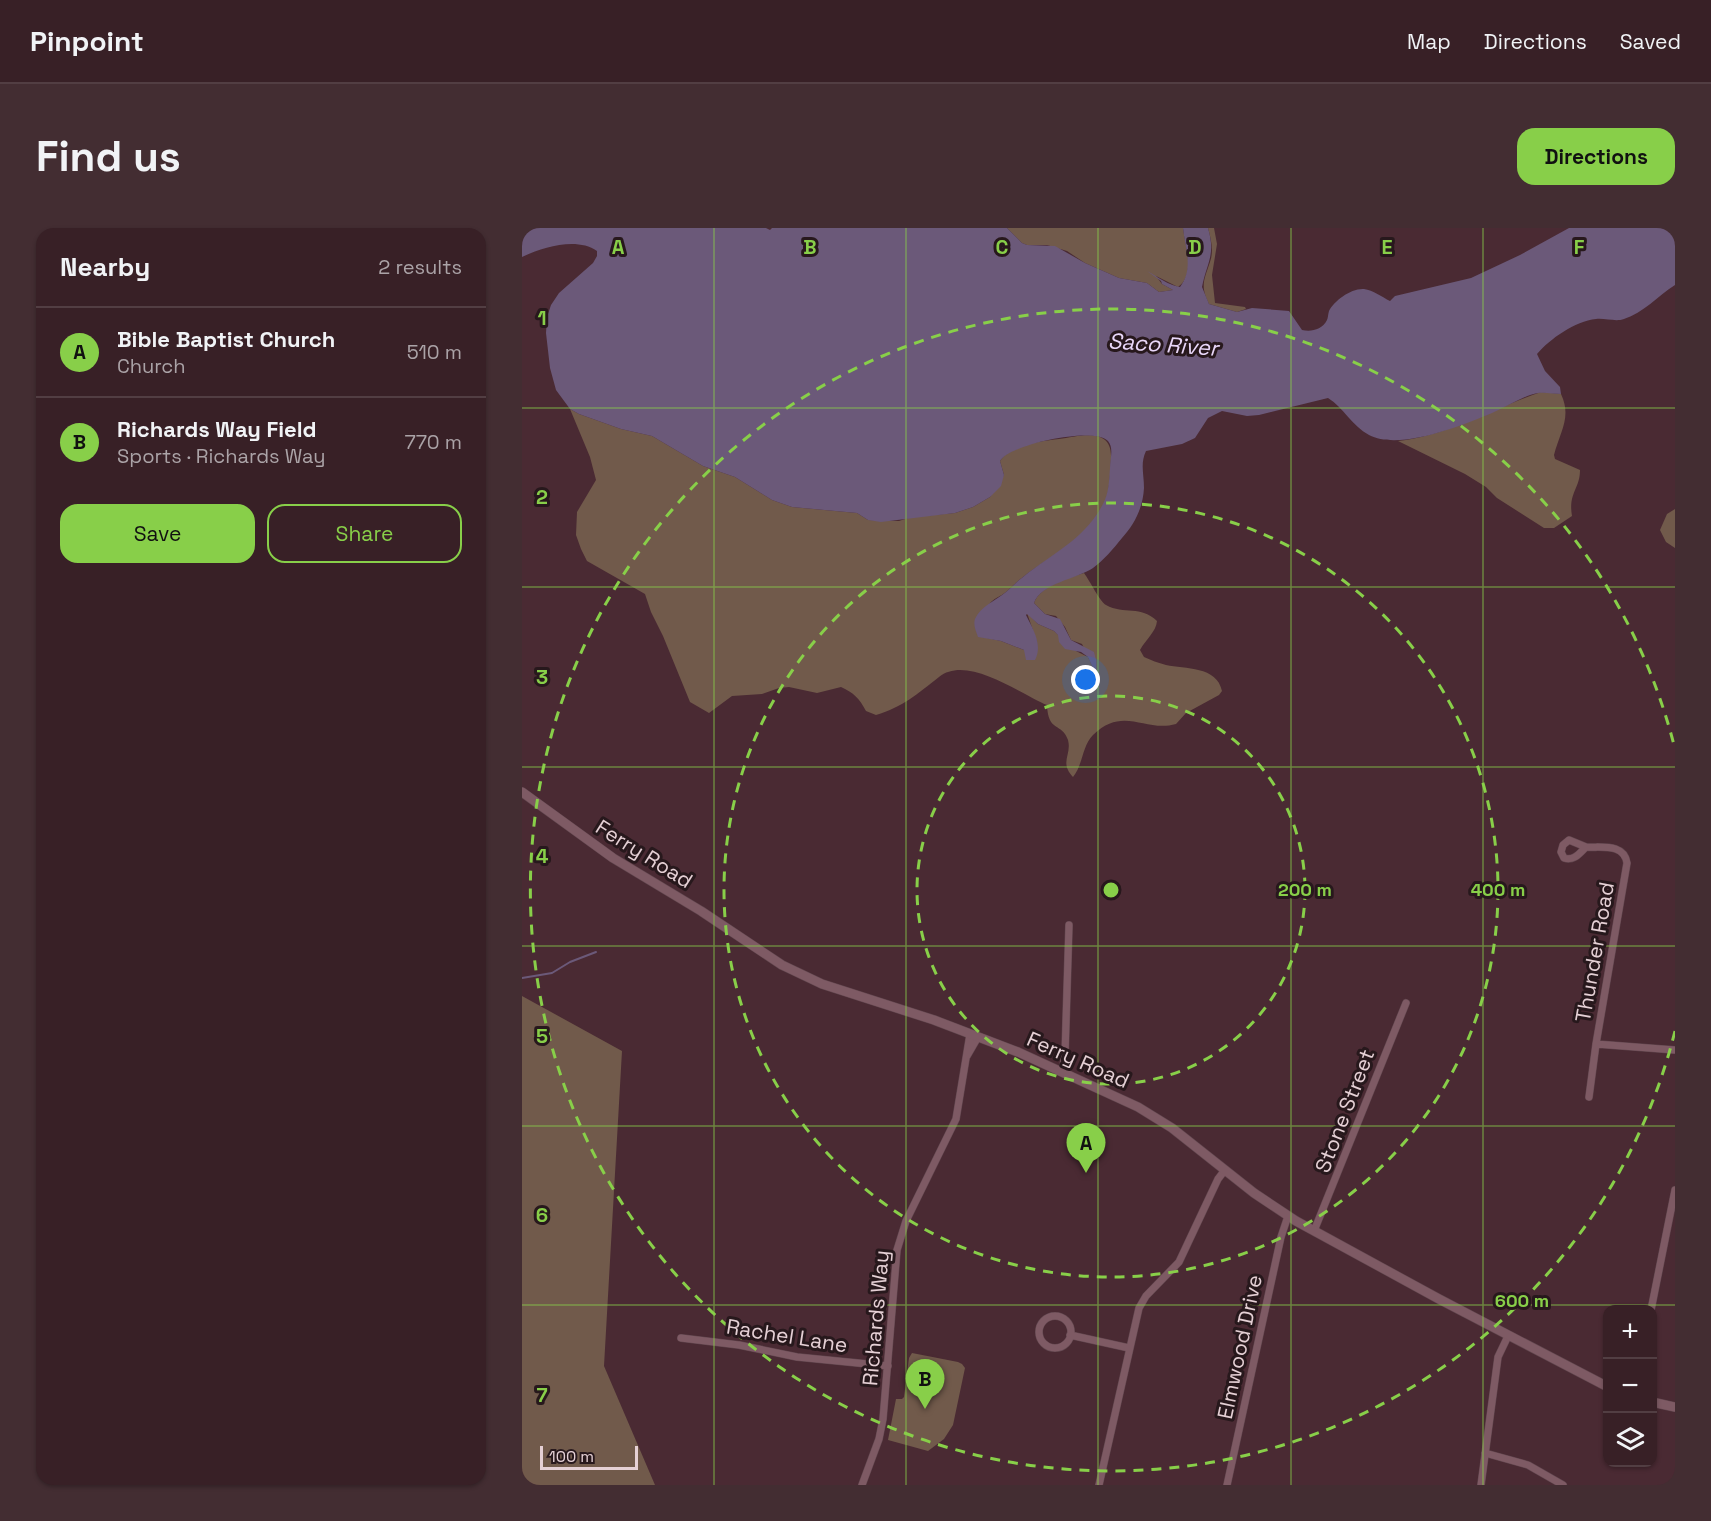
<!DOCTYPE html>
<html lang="en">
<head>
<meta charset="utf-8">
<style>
  body { margin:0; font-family:"Space Grotesk",sans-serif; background:#432d32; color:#f1f3f6 }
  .controls { position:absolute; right:18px; bottom:18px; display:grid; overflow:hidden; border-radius:12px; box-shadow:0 2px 4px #0004 }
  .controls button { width:54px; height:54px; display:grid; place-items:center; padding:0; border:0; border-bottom:2px solid #523e43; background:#382026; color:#f1f3f6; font:30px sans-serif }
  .scale { position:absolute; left:18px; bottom:15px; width:98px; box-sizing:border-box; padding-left:6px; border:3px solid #e5d0d5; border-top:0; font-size:16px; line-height:21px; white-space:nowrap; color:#e5d0d5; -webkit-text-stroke:4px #27181c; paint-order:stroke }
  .you { position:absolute; left:564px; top:452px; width:21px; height:21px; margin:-15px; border:4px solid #fff; border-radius:50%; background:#1a73e8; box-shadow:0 0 0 9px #1a73e833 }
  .badge { display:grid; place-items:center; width:39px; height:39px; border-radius:50%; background:#88cf49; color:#111; font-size:20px; font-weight:700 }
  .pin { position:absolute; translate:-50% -50px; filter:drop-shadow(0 2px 3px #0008) }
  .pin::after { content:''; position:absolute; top:32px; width:21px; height:18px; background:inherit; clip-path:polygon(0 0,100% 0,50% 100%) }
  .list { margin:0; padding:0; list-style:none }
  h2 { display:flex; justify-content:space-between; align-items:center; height:78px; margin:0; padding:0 24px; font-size:26px }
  h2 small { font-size:20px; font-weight:400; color:#aba3a7 }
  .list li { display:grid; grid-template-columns:39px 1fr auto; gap:18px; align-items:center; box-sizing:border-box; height:90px; padding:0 24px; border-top:2px solid #523e43 }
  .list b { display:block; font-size:22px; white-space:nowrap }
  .list p { margin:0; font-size:20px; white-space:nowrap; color:#aba3a7 }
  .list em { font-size:20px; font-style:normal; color:#aba3a7 }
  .actions { display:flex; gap:12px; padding:18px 24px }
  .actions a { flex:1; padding:14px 0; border:2px solid #88cf49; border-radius:18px; text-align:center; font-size:21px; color:#88cf49 }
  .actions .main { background:#88cf49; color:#111 }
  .icon { flex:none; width:33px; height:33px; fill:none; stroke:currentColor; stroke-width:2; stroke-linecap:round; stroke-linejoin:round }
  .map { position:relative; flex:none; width:1153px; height:1257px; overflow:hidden; border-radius:18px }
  header { display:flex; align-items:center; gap:36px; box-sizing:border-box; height:84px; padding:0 30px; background:#382026; border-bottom:2px solid #523e43 }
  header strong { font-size:28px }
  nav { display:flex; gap:33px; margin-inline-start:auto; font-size:21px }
  .intro { display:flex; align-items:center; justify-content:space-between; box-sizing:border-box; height:144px; padding:0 36px }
  h1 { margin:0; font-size:42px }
  .button { padding:15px 27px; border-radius:18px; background:#88cf49; color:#111; font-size:21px; font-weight:700 }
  main { display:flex; gap:36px; padding:0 36px }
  aside { flex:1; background:#382026; border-radius:18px; box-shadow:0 2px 4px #0004 }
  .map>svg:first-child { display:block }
  .green { fill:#715a4b }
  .water { fill:#6b5979 }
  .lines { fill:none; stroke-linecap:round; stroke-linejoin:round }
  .stream { stroke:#6b5979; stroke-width:2 }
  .minor-casing { stroke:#62474f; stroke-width:8 }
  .secondary-casing { stroke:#62474f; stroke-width:10 }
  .minor { stroke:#7e5a64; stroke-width:7 }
  .secondary { stroke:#7e5a64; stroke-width:9 }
  .grid { fill:none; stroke:#88cf49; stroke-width:1.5; stroke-opacity:0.55 }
  .ring { fill:none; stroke:#88cf49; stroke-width:3; stroke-dasharray:10 8 }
  .labels { text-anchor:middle; stroke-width:6; stroke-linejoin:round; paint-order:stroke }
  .street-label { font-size:21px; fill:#e5d0d5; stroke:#27181c }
  .water-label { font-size:22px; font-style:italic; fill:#e9d7f9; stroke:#27181c }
  .grid-label { font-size:20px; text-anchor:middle; font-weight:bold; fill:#88cf49; stroke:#27181c; stroke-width:6; stroke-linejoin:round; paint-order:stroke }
  .centre { fill:#88cf49; stroke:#27181c; stroke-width:3 }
  .ring-label { font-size:18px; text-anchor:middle; font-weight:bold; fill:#88cf49; stroke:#27181c; stroke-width:6; stroke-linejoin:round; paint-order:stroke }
</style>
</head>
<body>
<header>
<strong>Pinpoint</strong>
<nav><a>Map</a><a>Directions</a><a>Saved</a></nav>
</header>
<div class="intro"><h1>Find us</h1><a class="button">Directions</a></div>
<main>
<aside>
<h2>Nearby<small>2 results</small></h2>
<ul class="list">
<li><span class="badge">A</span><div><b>Bible Baptist Church</b><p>Church</p></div><em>510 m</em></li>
<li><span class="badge">B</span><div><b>Richards Way Field</b><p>Sports · Richards Way</p></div><em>770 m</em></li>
</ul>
<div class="actions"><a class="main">Save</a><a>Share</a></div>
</aside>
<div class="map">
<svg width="1153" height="1257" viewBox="0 0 1153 1257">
  <rect width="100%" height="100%" fill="#4a2a33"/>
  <path class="green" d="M485,0H661C663,18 674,47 656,59L634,48L640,56L651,62L637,64L625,55L597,50L563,35L545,23L525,17H505L500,15Z
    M686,0H692L695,16L690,47L693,75L723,79L724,81L715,84L687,76C678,58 682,52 688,34C692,23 689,11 686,0Z
    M1019,164L1039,166C1050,189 1038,204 1032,227L1033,231L1058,242C1058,261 1046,265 1050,288L1032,300H1022L975,270L964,259L943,246L876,213C924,208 973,180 1019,164Z
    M48,181L57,186L99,201L130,208L181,238L213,249L250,272L270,279L335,285L346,292L377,293L389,289L433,285L451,279L468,269L482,247L478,233C488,217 519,213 537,211C558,208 591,198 589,231C588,244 588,259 584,272C571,309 530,326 501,349C495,353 490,359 484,364C479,368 473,370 469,374C462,381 459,399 456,408L479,413L502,422L515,414L505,385L516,396L532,403L554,423L566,429L574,445L560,416L549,412L543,399L534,388L523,386L512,375C518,358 546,350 562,345C568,353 578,374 584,377C602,387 619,377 635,393C634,404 624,411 618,422L622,429C629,432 636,435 644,437C663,441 695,438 700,463L697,467L664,485L654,496C623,505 602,477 571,507C560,518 561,537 551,549C537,534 550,527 546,512C540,494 526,505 525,477C498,466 445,426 417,449C395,466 381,479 354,487L344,483C337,470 332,465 319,459L295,465L267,459L257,460L240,466L210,468L187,485L168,474L141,408L129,384L123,366L65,333L59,321L54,307L55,284L74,252L68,229Z
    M1153,281V320L1144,314L1138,302L1145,286Z
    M0,768L100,823L82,1138L133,1257H0Z
    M390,1125L436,1134L440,1136L443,1140L431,1197L422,1211L406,1223L366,1212L374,1171H380L382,1169L387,1130Z"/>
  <path class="water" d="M0,0H244L248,2L250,0H485L500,15L505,17L533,18L563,35L597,50L625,55L637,64L651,62L640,56L639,53L625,43C636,49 646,57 658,59C672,41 663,20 661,0H686C694,27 685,34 680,59L687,76L715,84L730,80L767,83L780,102C789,104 800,102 805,92C806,90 806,86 807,83C812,73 829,60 842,61C851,62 860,69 868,73L873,68L949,50L998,27L1047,0H1153V57C1136,68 1121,85 1102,91C1094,94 1083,90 1074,91C1053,93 1028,111 1015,126L1023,143L1038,159L1039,166C1032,166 1023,164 1016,165C1000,168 985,179 970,185C939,198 877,223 847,207C830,198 822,180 806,170L737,187L725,188L700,183L686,190L673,210L660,216L624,223C618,236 622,246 622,260C621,279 613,296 600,310C592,320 581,333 571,340C555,351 519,355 512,375L523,386L538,391L549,412L572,424L574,432V446L566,429L559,424L543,421L537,414L536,407L532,403L516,396L505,386L504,387C511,401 521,417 513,432H504L502,422L479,413L456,409C454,403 451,397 453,391C458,379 474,372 484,364C490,359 495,353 501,349C532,324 562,312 581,276C587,265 587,252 588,240C588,231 592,220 586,213C572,198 488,216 478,233L482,247L479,258L468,269L451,279L433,285L359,294L346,292L335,285L270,279L250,272L213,249L181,238L130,208L99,201L57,186L48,181L34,162L28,140L24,105L25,89L29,77L37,65L71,35L75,28V23C55,9 21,19 0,29Z"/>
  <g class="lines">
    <path class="stream" d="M0,750L30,745L48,734L74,724"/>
    <defs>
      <path id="minor" d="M1064,619L1047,612L1041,617L1039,624L1042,630C1052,633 1057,626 1064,619C1080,620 1102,615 1105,635L1074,816L1067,869
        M1074,816L1153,822
        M445,828L456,809
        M540,844L543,827L547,697
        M792,1003L884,775
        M1129,1082L1153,962
        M517 1104a16 16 0 1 1 32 0a16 16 0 1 1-32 0Z
        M548,1107L607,1120
        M159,1110L217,1117L275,1129L366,1138
        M963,1225L1006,1237L1041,1257
        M340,1257L357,1211L361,1191L375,1022L384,993L434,891L448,806
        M577,1257L617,1080L624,1068L657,1034L696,951L703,942
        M705,1257L759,1009L766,988
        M959,1257L976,1129L986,1108"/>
      <path id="secondary" d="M0,564L91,630L179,683L260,737L300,756L412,792L496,824L616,879L650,900L732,965L774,993L917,1071L1086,1159
        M1130,1174L1153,1179"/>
    </defs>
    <use href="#minor" class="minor-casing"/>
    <use href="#secondary" class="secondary-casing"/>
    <use href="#minor" class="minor"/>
    <use href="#secondary" class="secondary"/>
  </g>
  <path class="grid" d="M192,0V1257M384,0V1257M576,0V1257M769,0V1257M961,0V1257M0,180H1153M0,359H1153M0,539H1153M0,718H1153M0,898H1153M0,1077H1153"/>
  <g class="ring">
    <circle cx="589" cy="662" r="194"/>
    <circle cx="589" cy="662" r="387"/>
    <path d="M1153 803A581 581 0 1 1 1153 521"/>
  </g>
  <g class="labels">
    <g class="street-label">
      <text transform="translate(122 626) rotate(32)" y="7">Ferry Road</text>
      <text transform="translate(1073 724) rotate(-80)" y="7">Thunder Road</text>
      <text transform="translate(556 832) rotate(24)" y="7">Ferry Road</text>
      <text transform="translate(823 883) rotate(-69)" y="7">Stone Street</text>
      <text transform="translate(354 1090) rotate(-85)" y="7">Richards Way</text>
      <text transform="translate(265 1108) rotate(9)" y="7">Rachel Lane</text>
      <text transform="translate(718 1119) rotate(-78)" y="7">Elmwood Drive</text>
    </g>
    <g class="water-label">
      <text transform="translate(641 116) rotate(4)" y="8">Saco River</text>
    </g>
  </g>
  <g class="grid-label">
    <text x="96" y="26">A</text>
    <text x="288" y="26">B</text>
    <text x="480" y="26">C</text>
    <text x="673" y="26">D</text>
    <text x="865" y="26">E</text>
    <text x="1057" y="26">F</text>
    <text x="20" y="97">1</text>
    <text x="20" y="276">2</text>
    <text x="20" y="456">3</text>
    <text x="20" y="635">4</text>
    <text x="20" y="815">5</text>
    <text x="20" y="994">6</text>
    <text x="20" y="1174">7</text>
  </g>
  <circle cx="589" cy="662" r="9" class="centre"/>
  <g class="ring-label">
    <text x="783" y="668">200 m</text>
    <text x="976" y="668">400 m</text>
    <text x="1000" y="1079">600 m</text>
  </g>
</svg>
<div class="controls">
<button>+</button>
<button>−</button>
<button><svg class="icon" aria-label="layers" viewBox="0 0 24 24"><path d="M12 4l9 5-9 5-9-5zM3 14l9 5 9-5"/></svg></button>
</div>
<div class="scale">100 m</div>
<div class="you"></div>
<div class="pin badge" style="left:564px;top:945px">A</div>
<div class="pin badge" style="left:403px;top:1181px">B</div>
</div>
</main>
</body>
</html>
